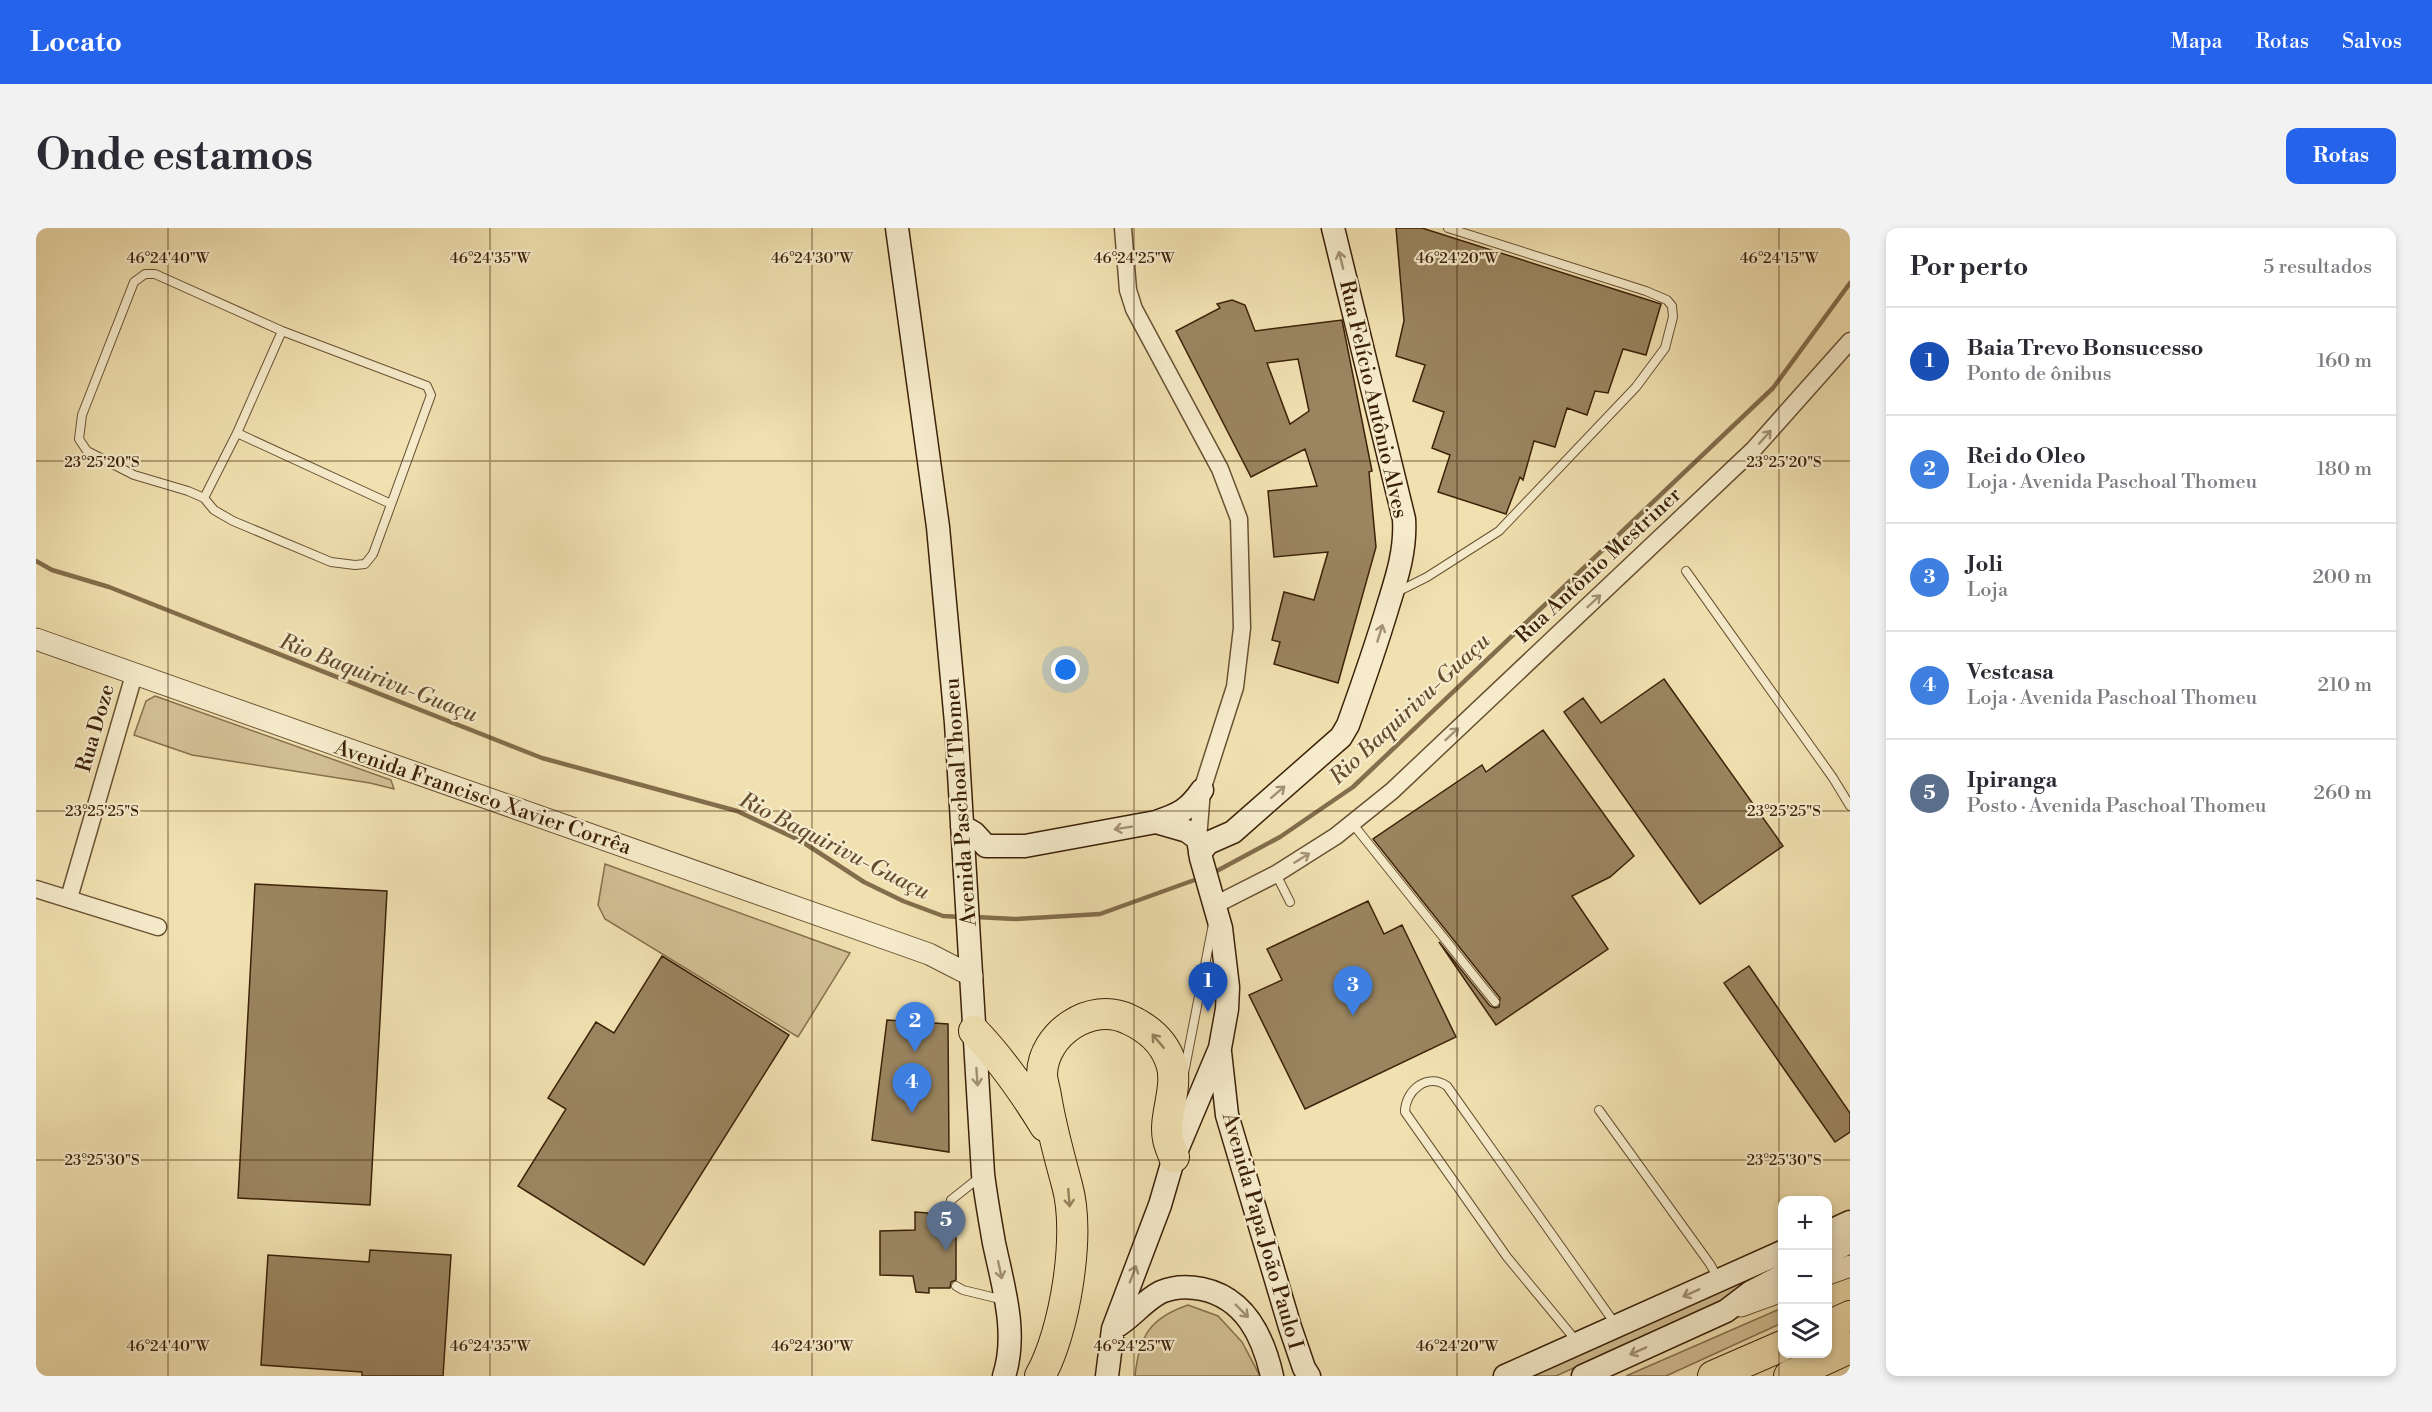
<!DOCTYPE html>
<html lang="pt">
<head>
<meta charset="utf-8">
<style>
  body { margin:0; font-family:"Libre Bodoni",serif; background:#f2f2f3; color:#2b2b33 }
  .controls { position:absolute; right:18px; bottom:18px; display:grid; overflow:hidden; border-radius:12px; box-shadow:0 3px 9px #0003 }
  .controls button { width:54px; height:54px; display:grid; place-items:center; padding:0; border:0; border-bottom:2px solid #e1e1e2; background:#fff; color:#2b2b33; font:30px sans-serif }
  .you { position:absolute; left:1030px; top:442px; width:21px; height:21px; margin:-15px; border:4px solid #fff; border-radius:50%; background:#1a73e8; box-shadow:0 0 0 9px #1a73e833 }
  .badge { display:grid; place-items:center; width:39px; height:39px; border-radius:50%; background:#2563eb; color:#fff; font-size:20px; font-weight:700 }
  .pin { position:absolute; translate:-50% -50px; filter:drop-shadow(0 2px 3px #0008) }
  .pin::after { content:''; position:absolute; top:32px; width:21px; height:18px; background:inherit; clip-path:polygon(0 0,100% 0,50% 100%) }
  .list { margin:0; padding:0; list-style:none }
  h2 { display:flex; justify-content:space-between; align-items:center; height:78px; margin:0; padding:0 24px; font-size:26px }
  h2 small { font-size:20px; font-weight:400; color:#7c7c81 }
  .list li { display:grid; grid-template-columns:39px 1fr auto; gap:18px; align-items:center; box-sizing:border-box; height:108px; padding:0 24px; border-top:2px solid #e1e1e2 }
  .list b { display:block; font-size:22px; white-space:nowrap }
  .list p { margin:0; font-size:20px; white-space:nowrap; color:#7c7c81 }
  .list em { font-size:20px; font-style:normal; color:#7c7c81 }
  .icon { flex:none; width:33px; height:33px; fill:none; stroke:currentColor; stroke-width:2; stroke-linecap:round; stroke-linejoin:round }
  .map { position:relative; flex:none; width:1814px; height:1148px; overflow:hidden; border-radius:12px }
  header { display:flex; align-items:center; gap:36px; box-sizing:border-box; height:84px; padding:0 30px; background:#2563eb; color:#fff }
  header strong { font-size:28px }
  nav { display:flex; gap:33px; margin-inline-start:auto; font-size:21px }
  .intro { display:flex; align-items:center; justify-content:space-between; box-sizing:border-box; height:144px; padding:0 36px }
  h1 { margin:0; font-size:42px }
  .button { padding:15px 27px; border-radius:12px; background:#2563eb; color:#fff; font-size:21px; font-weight:700 }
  main { display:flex; gap:36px; padding:0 36px }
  aside { flex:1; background:#fff; border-radius:12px; box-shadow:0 3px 9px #0003 }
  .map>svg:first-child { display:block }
  .green { fill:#d2c094; stroke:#87704e; stroke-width:1.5 }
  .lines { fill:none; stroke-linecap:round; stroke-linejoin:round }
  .stream { stroke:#836d4c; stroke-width:4.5 }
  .building { fill:#9a8560; stroke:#3c2109; stroke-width:1.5; fill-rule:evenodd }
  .service-casing { stroke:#695133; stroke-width:10 }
  .minor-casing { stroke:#695133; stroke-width:19 }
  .tertiary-casing { stroke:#695133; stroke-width:23 }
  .secondary-casing { stroke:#3c2109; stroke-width:25 }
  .motorway-casing { stroke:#3c2109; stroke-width:32 }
  .service { stroke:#f6eccc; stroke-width:8 }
  .minor { stroke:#f6eccc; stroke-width:16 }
  .tertiary { stroke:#f6eccc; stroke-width:21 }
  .secondary { stroke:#f6eccc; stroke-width:22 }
  .motorway { stroke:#f1e1b1; stroke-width:30 }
  .oneway { stroke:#a29174 }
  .oneway2 { stroke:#96815d }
  .ticks { fill:none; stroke:#3c2109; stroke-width:1.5; stroke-opacity:0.45 }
  .labels { text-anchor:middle; stroke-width:4.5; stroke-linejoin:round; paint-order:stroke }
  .street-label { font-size:21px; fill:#3c2109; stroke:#f6eccc }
  .water-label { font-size:22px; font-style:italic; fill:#664d30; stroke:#f6eccc }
  .ticks-label { font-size:15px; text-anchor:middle; fill:#3c2109; stroke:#f6eccc; stroke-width:4.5; stroke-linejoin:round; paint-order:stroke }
</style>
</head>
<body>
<header>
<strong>Locato</strong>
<nav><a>Mapa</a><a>Rotas</a><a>Salvos</a></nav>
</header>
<div class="intro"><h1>Onde estamos</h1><a class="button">Rotas</a></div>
<main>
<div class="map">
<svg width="1814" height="1148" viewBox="0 0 1814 1148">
  <rect width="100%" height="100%" fill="#f1e1b1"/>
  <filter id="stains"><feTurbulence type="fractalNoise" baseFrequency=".00333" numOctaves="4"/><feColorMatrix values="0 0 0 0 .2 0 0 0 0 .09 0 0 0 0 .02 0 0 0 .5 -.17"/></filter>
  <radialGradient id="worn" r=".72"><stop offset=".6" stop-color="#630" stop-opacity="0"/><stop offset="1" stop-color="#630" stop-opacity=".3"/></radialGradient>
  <path class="green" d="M119,468L355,552L358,561L334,555L156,527L98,507L110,473Z
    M569,636L814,725L762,809L569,691L562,677Z
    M1746,1035V1046L1520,1148H1493Z
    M1152,1077L1182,1088L1206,1114L1224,1148H1099C1103,1108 1114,1090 1152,1077Z
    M1746,1080V1095L1630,1148H1590Z"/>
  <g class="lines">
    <path class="stream" d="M0,333L16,342L73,359L506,530L701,583L765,613L828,654L867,673L907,688L925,689
      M1177,645L1244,609L1317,559L1737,160L1814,55
      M939,689L979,691L1064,686L1164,650"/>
  </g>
  <path class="building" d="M1360,0H1386L1625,76L1610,127L1587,121L1572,165L1559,163L1551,187L1531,180L1519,219L1498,213L1487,252L1484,249L1470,286L1402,264L1414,227L1396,220L1408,184L1377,173L1389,137L1360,128L1368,93Z
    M1196,72L1209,77L1219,103L1306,92L1336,243L1333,244L1340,319L1302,455L1238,436L1244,414L1236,412L1248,364L1278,372L1292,324L1238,329L1232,263L1281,258L1269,221L1215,249L1140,103L1184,80L1181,76ZM1262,131L1273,183L1254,196L1231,135Z
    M1628,451L1747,618L1664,676L1528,484L1547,470L1565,495Z
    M1507,502L1598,628L1574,649L1536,668L1572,721L1460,797L1403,714L1454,778L1459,780L1463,779L1464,770L1337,611L1446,537L1450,544Z
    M219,656L351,663L334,977L202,970Z
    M1332,673L1348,706L1366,697L1420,809L1269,881L1213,767L1246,752L1231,721Z
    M626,728L753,807L608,1037L482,958L530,881L512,870L560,794L578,805Z
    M1713,738L1814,885V904L1799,914L1688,755Z
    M851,792L912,796L913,924L836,912Z
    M879,984L892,985V988H906L911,994L916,993L920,988V1052L915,1054L914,1060H893V1065L880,1064L877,1048L844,1047V1003L879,1002Z
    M334,1022L415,1027L407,1148H326V1144L225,1137L232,1027L333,1034Z"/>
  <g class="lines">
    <defs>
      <path id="service" d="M109,46H119L246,103L391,158L395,167L337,326L329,336L319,337L295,334L197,293L178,282L168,270L152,263L98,247L51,223L43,211L46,187L98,54Z
        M201,205L355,276
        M168,270L201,205L246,103
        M1650,343L1797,550L1814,578
        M1361,364L1391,349L1463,303L1600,159L1629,120L1637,89L1636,78L1631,72L1610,63L1412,0
        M1316,595L1459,774
        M1240,646L1254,674
        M1148,845L1177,696
        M1563,882L1674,1036L1683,1052
        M912,988L915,972L944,949
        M920,1058L927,1062L968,1072
        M1542,1115L1471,1029L1369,884C1369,863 1391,844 1411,858L1580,1097"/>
      <path id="minor" d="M1087,0L1092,62L1098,81L1184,241L1203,291L1206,400L1199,459L1166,562L1162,611
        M0,661L122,699
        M33,670L98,447
        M1177,678L1240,646L1300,608L1356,563L1717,222L1814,113"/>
      <path id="tertiary" d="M0,411L893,726L936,748
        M1792,1046L1814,1038
        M1705,1078L1746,1063"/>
      <path id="secondary" d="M861,0L902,299L920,495L947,946C950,970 954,992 958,1015C967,1058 982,1105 968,1148
        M1120,594C1144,586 1152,582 1166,562
        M926,598L938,605L950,618H989L1120,594L1151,603L1162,611L1165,630L1185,700L1192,759L1191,781L1184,820L1138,929L1124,977L1077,1101L1071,1148
        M1164,625L1172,615L1197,604L1305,509L1312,497C1326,458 1340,418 1352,378C1361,349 1370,322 1368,291L1297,0
        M1184,824L1191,887L1254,1099L1268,1140L1273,1148
        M1792,1004L1814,994
        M1792,1025L1814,1014
        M1078,1100C1096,1090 1107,1073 1125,1064C1139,1058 1152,1058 1166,1061C1209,1070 1227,1108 1236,1148
        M1469,1148L1746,1024
        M1547,1148L1690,1083L1715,1064L1746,1048"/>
      <path id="motorway" d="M938,803C966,832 988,864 1009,898
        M1792,1098L1814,1088
        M1004,1148C1029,1104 1045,1006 1031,957C1023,927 1015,899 1010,868C1009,861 1006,853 1006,846C1007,806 1055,773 1092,791C1112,800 1128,813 1135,835C1143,859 1127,889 1132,911C1133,917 1136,923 1138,929
        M1677,1148L1746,1118
        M1753,1148L1814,1120"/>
    </defs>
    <use href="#service" class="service-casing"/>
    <use href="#minor" class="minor-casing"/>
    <use href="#tertiary" class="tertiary-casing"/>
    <use href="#secondary" class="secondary-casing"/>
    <use href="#motorway" class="motorway-casing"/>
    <use href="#service" class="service"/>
    <use href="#minor" class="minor"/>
    <use href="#tertiary" class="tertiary"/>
    <use href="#secondary" class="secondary"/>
    <use href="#motorway" class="motorway"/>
  </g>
  <defs><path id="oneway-shaft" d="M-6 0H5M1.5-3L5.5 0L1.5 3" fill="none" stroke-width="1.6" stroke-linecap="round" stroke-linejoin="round" transform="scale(1.5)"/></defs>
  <g class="oneway">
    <use href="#oneway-shaft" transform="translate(1305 32) rotate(-104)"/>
    <use href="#oneway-shaft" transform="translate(1729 209) rotate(-48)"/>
    <use href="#oneway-shaft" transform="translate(1558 373) rotate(-43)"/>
    <use href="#oneway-shaft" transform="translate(1344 405) rotate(-73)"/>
    <use href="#oneway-shaft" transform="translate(1416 506) rotate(-43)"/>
    <use href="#oneway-shaft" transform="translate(1242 564) rotate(-41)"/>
    <use href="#oneway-shaft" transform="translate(1087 600) rotate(171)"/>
    <use href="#oneway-shaft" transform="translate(1266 630) rotate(-32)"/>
    <use href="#oneway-shaft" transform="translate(941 849) rotate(86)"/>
    <use href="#oneway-shaft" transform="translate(964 1042) rotate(78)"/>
    <use href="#oneway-shaft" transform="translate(1097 1046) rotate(-69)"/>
    <use href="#oneway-shaft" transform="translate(1655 1065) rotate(156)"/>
    <use href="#oneway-shaft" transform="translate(1206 1083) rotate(45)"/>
    <use href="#oneway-shaft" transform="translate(1602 1123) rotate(156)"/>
  </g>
  <g class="oneway2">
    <use href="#oneway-shaft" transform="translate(1122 813) rotate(-130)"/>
    <use href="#oneway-shaft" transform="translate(1033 970) rotate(85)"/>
  </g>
  <path class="ticks" d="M132,0V1148M454,0V1148M776,0V1148M1098,0V1148M1421,0V1148M1743,0V1148M0,233H1814M0,583H1814M0,932H1814"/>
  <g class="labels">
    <g class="street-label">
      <text transform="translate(1338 171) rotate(77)" y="7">Rua Felício Antônio Alves</text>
      <text transform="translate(1562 337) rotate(-43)" y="7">Rua Antônio Mestriner</text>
      <text transform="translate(59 500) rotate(-74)" y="7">Rua Doze</text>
      <text transform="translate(447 569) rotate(19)" y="7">Avenida Francisco Xavier Corrêa</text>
      <text transform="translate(924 574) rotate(-94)" y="7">Avenida Paschoal Thomeu</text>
      <text transform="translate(1227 1003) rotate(74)" y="7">Avenida Papa João Paulo I</text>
    </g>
    <g class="water-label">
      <text transform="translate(343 449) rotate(21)" y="8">Rio Baquirivu-Guaçu</text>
      <text transform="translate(1373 480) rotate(-43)" y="8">Rio Baquirivu-Guaçu</text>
      <text transform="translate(799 617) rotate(27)" y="8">Rio Baquirivu-Guaçu</text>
    </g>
  </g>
  <g class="ticks-label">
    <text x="132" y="35">46°24'40"W</text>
    <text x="454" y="35">46°24'35"W</text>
    <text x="776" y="35">46°24'30"W</text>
    <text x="1098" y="35">46°24'25"W</text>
    <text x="1421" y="35">46°24'20"W</text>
    <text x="1743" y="35">46°24'15"W</text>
    <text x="66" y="239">23°25'20"S</text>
    <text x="1748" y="239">23°25'20"S</text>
    <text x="66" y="588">23°25'25"S</text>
    <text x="1748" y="588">23°25'25"S</text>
    <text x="66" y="937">23°25'30"S</text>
    <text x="1748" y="937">23°25'30"S</text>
    <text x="132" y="1123">46°24'40"W</text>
    <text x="454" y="1123">46°24'35"W</text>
    <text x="776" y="1123">46°24'30"W</text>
    <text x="1098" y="1123">46°24'25"W</text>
    <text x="1421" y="1123">46°24'20"W</text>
  </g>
  <rect width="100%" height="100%" filter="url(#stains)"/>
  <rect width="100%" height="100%" fill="url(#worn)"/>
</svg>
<div class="controls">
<button>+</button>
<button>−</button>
<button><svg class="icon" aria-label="layers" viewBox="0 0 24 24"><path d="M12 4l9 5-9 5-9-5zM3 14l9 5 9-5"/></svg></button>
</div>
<div class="you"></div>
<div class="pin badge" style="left:1172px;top:784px;background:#1a4fb4">1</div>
<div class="pin badge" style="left:879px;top:824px;background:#3f7fe0">2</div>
<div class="pin badge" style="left:1317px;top:788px;background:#3f7fe0">3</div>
<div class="pin badge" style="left:876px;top:885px;background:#3f7fe0">4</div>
<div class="pin badge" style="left:910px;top:1023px;background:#5c6f8a">5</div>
</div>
<aside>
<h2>Por perto<small>5 resultados</small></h2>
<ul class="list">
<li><span class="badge" style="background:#1a4fb4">1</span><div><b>Baia Trevo Bonsucesso</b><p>Ponto de ônibus</p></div><em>160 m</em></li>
<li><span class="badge" style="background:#3f7fe0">2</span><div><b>Rei do Oleo</b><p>Loja · Avenida Paschoal Thomeu</p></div><em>180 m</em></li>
<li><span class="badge" style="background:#3f7fe0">3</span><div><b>Joli</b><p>Loja</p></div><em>200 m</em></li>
<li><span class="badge" style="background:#3f7fe0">4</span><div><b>Vestcasa</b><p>Loja · Avenida Paschoal Thomeu</p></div><em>210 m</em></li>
<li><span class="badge" style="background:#5c6f8a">5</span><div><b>Ipiranga</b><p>Posto · Avenida Paschoal Thomeu</p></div><em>260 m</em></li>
</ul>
</aside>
</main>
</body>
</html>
